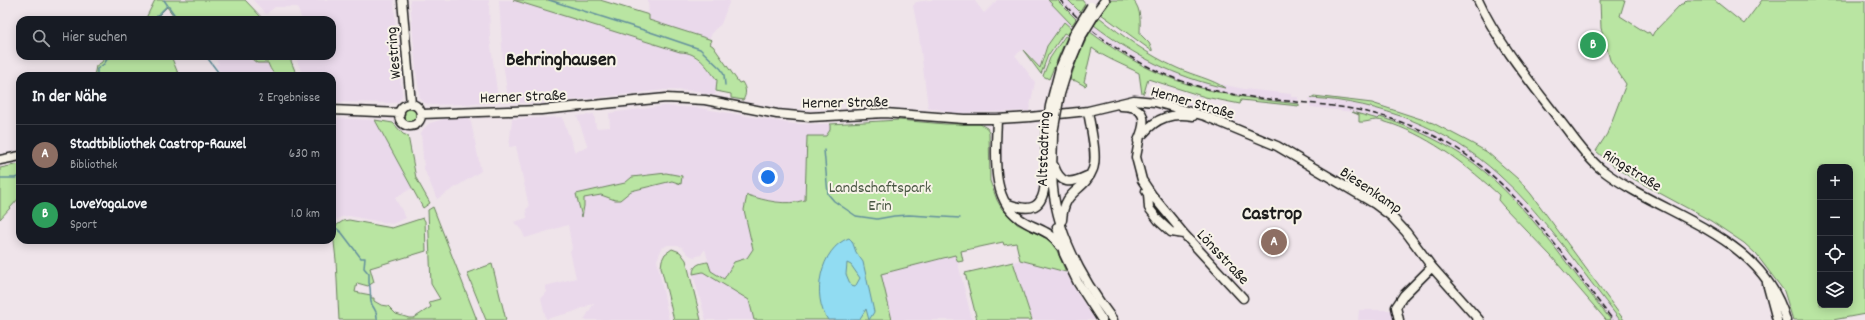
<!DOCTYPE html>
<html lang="de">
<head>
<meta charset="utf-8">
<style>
  body { margin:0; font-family:Dekko,sans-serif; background:#20242c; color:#f1f3f6 }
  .controls { position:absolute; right:12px; bottom:12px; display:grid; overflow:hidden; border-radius:8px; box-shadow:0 2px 10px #0003 }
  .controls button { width:36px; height:36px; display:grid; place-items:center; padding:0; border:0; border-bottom:1px solid #363941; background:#171b24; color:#f1f3f6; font:20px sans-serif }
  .you { position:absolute; left:768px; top:177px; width:14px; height:14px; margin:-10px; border:3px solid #fff; border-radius:50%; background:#1a73e8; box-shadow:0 0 0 6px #1a73e833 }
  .badge { display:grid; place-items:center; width:26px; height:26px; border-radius:50%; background:#0f766e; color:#fff; font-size:13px; font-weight:700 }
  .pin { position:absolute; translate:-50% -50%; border:2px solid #fff; box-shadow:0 1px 4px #0006 }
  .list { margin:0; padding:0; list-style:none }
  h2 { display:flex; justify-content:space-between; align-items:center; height:52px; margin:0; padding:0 16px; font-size:17px }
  h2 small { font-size:13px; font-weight:400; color:#9ea1a6 }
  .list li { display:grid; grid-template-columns:26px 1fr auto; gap:12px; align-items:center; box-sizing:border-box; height:60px; padding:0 16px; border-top:1px solid #363941 }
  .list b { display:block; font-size:15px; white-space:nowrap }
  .list p { margin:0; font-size:13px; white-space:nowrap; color:#9ea1a6 }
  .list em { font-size:13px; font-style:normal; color:#9ea1a6 }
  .icon { flex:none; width:22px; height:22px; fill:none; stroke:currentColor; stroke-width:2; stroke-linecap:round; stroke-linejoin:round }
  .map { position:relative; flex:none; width:1865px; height:320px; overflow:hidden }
  .search { position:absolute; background:#171b24; box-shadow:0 2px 10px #0003; left:16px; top:16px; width:320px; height:44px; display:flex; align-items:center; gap:10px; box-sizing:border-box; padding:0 14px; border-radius:12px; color:#9ea1a6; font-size:15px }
  .panel { position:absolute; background:#171b24; box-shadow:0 2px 10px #0003; left:16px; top:72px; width:320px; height:172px; border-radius:12px }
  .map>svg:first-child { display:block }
  .built { fill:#ead9eb; fill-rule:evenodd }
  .green { fill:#b9e5a2; stroke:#6a805f; fill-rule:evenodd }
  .water { fill:#91dcf2; stroke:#628f9c; fill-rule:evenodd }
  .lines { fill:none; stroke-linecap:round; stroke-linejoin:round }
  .stream { stroke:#628f9c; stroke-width:1.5 }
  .secondary-casing { stroke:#1c1c1c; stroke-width:11 }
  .primary-casing { stroke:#1c1c1c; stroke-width:11 }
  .secondary { stroke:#f7f3e8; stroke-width:8 }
  .primary { stroke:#f7f3e8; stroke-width:8 }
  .rail { stroke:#1c1c1c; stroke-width:1.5; stroke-dasharray:6 3; stroke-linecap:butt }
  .secondary-bridge-casing { stroke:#1c1c1c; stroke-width:11; stroke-linecap:butt }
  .secondary-bridge { stroke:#f7f3e8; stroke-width:8 }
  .labels { text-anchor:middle; stroke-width:4; stroke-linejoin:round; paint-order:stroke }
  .street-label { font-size:16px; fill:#1c1c1c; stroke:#f7f3e8 }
  .park-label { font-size:16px; fill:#4b5844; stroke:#f7f3e8 }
  .district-label { font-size:20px; font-weight:bold; fill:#1c1c1c; stroke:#f7f3e8 }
</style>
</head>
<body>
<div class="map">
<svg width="1865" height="320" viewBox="0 0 1865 320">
  <rect width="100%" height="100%" fill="#efe4ea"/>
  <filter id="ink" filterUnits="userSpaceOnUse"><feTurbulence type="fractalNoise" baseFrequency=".025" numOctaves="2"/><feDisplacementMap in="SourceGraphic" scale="8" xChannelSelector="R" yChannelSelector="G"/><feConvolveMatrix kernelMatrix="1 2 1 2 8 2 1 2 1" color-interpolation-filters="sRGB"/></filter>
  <g filter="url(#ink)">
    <path class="built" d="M253,0H394L397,50L402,94L401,98L398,102L393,103L332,102V76H303L295,56H332V20H302L297,7H275L266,14Z
      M410,0H489L490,38L498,99L494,103L432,105L425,103L420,98L416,70Z
      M499,0H513L680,52L690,53L705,65L717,80L715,95L701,93V91L665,90L565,101L513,103L508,99L503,62Z
      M648,0H730L721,24L714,30L709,39L649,20Z
      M930,0H974L984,13L997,0H1048L1072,25L1071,28L1064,22L1056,32L1047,46L1041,59L1040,68L1024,49L1015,55L1035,82L1029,111L954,113L928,107L919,36L913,6L916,2Z
      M1057,0H1068L1079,12L1075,19Z
      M1095,26L1111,39L1133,53L1182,76L1223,88L1220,84L1244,89L1291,94V97H1298L1299,104L1226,95L1183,84L1137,63L1111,48L1091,33Z
      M213,56H248L250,59L268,63L271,72L277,76H223L215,64H219Z
      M1309,98L1356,104L1389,112L1427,127L1469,151L1498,173L1527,204L1620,320H1611L1514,200L1463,156L1428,136L1394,122L1380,117L1379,119L1353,112L1310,107Z
      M664,106L699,108L794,124H830V130L826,136H807L805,200L792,204L763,200L747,195L744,210L753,249L747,259L734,262L724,279L711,271L705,249L701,255L694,257L689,255L683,248L678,245H668L662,248L657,260L669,320H584L594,303L573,312L546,319L541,298L547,292L545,286L576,278L570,251L572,249L568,225L525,238L522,231L514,222L527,218L526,209L529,207L516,146L509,147L512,119L562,117L575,152L588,147L577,116L594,114L596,128L610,127L609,113ZM682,176L672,181L631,191L615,200L601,195L584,198V206L582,216L576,194L625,183L632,177Z
      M332,118L375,120L412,188L395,198L406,218L392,224L349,216L341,217L337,220L332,211Z
      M468,118L471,122L481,171L437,199L424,169L421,133L424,128L430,123L444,119Z
      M956,255L972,320H892L881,274Z
      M1021,260L1066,272L1077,293L1095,320H1032L1013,262Z
      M703,272L749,300L754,320H706L693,274Z
      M1359,310H1398L1397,320H1358Z"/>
    <path class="green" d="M155,0H245L264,20H177L167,7L154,20H145Z
      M513,0H600L649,15V20L712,40L710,44L713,46L739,83L742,82C746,88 747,94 743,100L731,98V94L716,91L717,80C707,67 698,52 680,52Z
      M1048,0H1057L1076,19L1072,25Z
      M1068,0H1082L1085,4L1080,12Z
      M1111,0H1133C1142,10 1140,23 1140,34L1149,43L1152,49V51L1101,14Z
      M1600,0H1625L1620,16L1647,33L1649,32L1652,36L1654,32L1681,4H1683L1687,0H1714L1744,24L1762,0H1865V314L1833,320H1793L1784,291L1756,254L1744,243L1711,221L1630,177L1612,165L1596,151L1607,134L1626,84L1610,60L1601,28ZM1820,167H1850V305H1820Z
      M1099,17C1124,37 1148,55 1177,68C1192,75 1212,79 1225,88C1176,77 1134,56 1094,25Z
      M1064,22L1071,28L1068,35L1064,33L1049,55H1048L1041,74L1023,50L1040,68L1047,46Z
      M1090,32C1161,85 1213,95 1299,104V106L1241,100L1240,104L1205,97L1148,79L1144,93L1142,94L1139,73C1124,65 1105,58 1092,48L1084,82L1087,84L1085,86L1076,81L1070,80L1079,54Z
      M1065,36L1067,37L1049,79L1043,76L1050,58Z
      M105,56H171L179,76H94L96,66L102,62Z
      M248,56H289L297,76C281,76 274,80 268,63H257Z
      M1314,96L1372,103L1433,123L1473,144L1487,152L1518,179L1531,194L1624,320H1620C1582,272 1545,216 1499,175C1448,128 1380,102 1311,98Z
      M403 115a8 8 0 1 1 16 0a8 8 0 1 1-16 0Z
      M1352,112L1378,119L1380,117C1414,128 1446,143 1475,164C1528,205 1569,268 1611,320H1606L1551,256L1504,207L1498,200L1499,195C1469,167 1432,138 1392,124C1388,123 1381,120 1377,120C1370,120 1366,123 1359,122V115Z
      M375,120L393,123L403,134L408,136L416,178L430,203L423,208Z
      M898,120L945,124H980L987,128L989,132L990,181L997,200L1002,209L1017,224L1050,240L1055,246L1066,272L1020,260L1016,243L1004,245L1003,242L961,251L963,261L958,262L955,255L881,274L892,320H754L749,300L703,272L693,274C693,264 701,263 708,262L711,271L724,279L734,262L747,258L753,249L744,210L747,195C767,201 785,206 805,200L807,136H826L830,130V124Z
      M20,164V197L0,219V168Z
      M666,173L682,176L681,184L672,181L631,191L620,200H615L601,195L584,198V206L582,217L576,194L625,183L632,177Z
      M433,207L477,320H339L336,260L333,233L334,227L343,221L349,220L392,228L423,218L425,221L426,251L370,268L374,282L368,286L357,283L355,292L371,295V298H374V301L381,305L388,306L396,314L409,318H414L431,307L429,302L440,299L431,284L428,210Z
      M672,249L680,252L686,260L701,320H674L661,267L662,260L665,254Z
      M1013,262L1032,320H977L965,273Z
      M492,264L506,320H486L467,273Z"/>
    <path class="water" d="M849,238L852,241L856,252L863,262L874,312L869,320L866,309L859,320H828C811,297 820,248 849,238ZM847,263L851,265L860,278L855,287L851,286L846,274Z"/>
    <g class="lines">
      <path class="stream" d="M164,0L178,20
        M549,0L653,33L700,49L721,69L724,75L725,85
        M153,20L167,6
        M206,56L221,76
        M97,76V69L104,64L109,56
        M824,150L828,194L834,201L856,216L877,219L894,216L909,215L960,218
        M0,178H15L20,176
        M335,227L342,233L361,258H365L364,268L369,274V283C371,288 370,295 371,302C373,310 378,309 377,320"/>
      <defs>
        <path id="secondary" d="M402,0L411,104
          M1097,11L1105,0
          M1060,68L1075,32
          M1068,68L1081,37
          M399 115a11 11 0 1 1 22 0a11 11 0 1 1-22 0Z
          M1121,106C1147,106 1147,121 1138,141
          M332,110L400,113
          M421,114L541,110L666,98L705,100L777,114L810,117L885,113L964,119H997L1030,117L1088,111L1134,100L1155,102L1205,116L1277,146L1375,204L1391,216L1406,232L1432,267L1479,320
          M997,119C996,153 989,203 1025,222C1039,230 1051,231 1060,246
          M1046,133V171L1049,184
          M1053,133C1053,151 1051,170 1053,188C1058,237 1084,282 1113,320
          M1143,134C1157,117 1172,113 1193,116
          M1140,136L1136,157L1142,180L1152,195L1184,234L1243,298
          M0,160L20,156
          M1054,166C1061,185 1070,184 1087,176
          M1146,191L1148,194L1149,208L1159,221L1171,232L1184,234
          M1006,203C1031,213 1044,209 1045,180
          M1062,220C1064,188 1084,193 1093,169C1098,155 1090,126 1088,111
          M1057,227L1064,254L1078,283L1102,320
          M1399,320L1396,307L1404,295L1432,267"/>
        <path id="primary" d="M1478,0C1496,40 1531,83 1558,118C1572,135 1584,155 1601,169C1664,218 1762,233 1786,320
          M1767,283L1777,320"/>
      </defs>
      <use href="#secondary" class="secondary-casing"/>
      <use href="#primary" class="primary-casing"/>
      <use href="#secondary" class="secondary"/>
      <use href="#primary" class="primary"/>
      <path class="rail" d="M1060,0C1102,45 1156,78 1217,91C1257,100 1299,101 1340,107C1376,112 1412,124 1444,141C1515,180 1564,258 1613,320"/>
      <defs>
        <path id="secondary-bridge" d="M1075,32L1091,6
          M1081,37L1097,11
          M1046,133L1050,106L1060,68
          M1053,133L1060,94L1068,68"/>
      </defs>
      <use href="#secondary-bridge" class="secondary-bridge-casing"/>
      <use href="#secondary-bridge" class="secondary-bridge"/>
    </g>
  </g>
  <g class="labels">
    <g class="street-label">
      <text transform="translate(392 53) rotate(-95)" y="6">Westring</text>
      <text transform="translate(523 95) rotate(-2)" y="6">Herner Straße</text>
      <text transform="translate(845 101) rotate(-1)" y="6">Herner Straße</text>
      <text transform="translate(1193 101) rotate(16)" y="6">Herner Straße</text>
      <text transform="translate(1042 149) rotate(-88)" y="6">Altstadtring</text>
      <text transform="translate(1633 169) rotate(32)" y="6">Ringstraße</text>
      <text transform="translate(1372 189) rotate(34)" y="6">Biesenkamp</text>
      <text transform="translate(1224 256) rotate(47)" y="6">Lönsstraße</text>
    </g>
    <g class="park-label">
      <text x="880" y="192">Landschaftspark<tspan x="880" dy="18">Erin</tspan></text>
    </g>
    <g class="district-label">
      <text x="561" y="65">Behringhausen</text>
      <text x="1272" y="219">Castrop</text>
    </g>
  </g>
</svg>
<div class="controls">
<button>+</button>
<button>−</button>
<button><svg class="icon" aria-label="locate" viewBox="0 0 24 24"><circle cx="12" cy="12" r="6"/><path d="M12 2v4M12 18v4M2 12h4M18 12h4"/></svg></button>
<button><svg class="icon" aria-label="layers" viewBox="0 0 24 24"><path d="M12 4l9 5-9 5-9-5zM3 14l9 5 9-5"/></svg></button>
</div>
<div class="you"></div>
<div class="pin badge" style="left:1274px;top:242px;background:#8d6e63">A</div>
<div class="pin badge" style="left:1593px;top:45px;background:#2e9e5b">B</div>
<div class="search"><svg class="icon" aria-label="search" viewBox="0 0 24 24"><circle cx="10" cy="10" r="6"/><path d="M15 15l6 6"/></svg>Hier suchen</div>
<section class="panel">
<h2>In der Nähe<small>2 Ergebnisse</small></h2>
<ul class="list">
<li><span class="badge" style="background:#8d6e63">A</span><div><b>Stadtbibliothek Castrop-Rauxel</b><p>Bibliothek</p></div><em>630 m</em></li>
<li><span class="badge" style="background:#2e9e5b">B</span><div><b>LoveYogaLove</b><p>Sport</p></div><em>1.0 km</em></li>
</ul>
</section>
</div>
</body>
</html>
